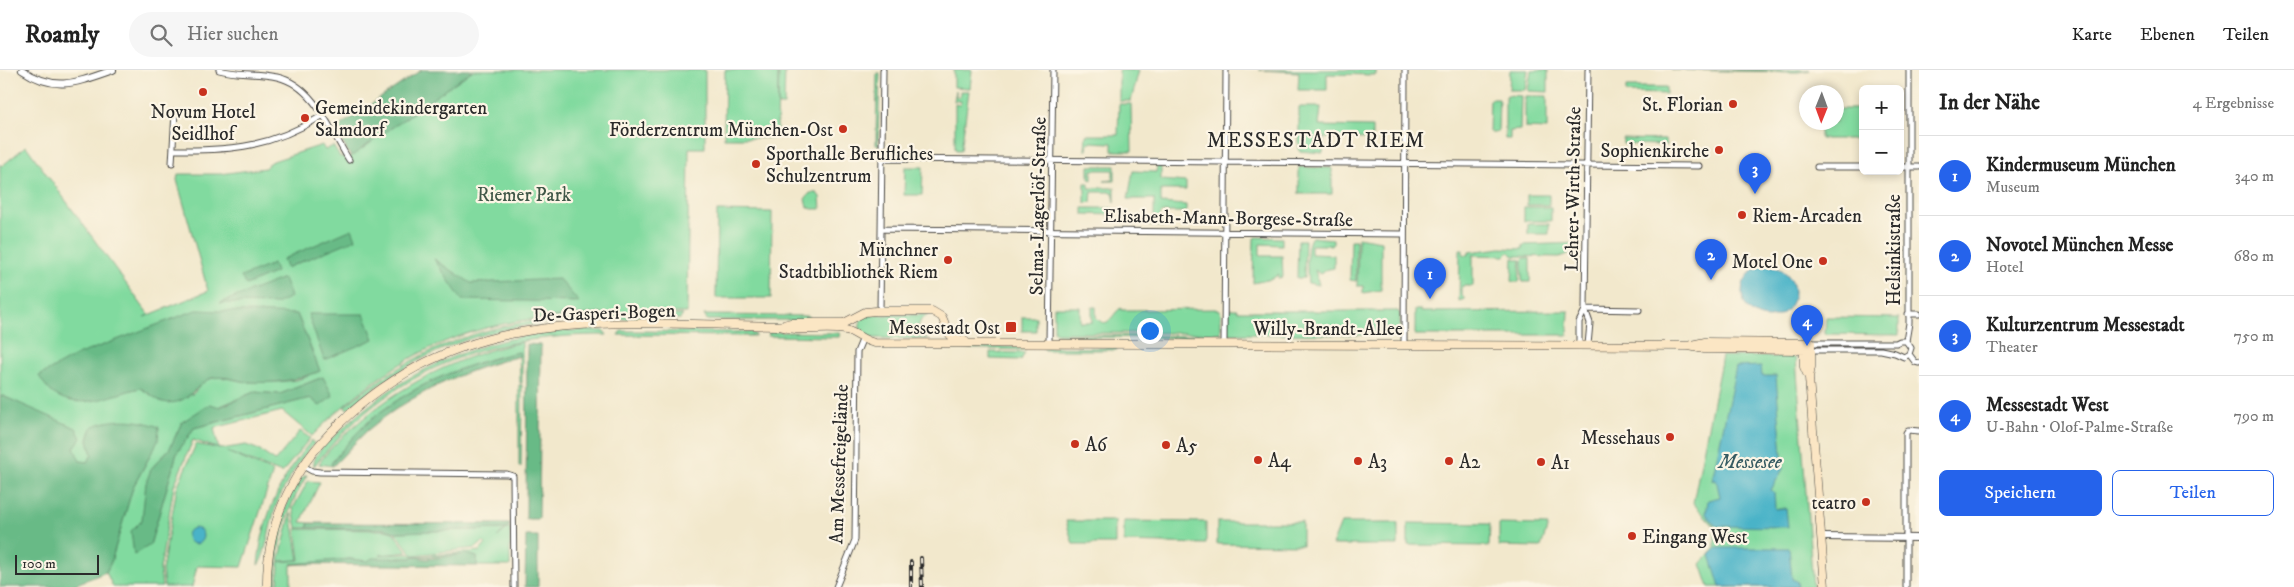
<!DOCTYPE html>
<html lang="de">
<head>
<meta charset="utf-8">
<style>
  body { margin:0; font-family:"IM FELL DW Pica",serif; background:#f6f6f6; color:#222 }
  .controls { position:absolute; right:15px; top:15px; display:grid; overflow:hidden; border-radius:8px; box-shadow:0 2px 8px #0003 }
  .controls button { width:45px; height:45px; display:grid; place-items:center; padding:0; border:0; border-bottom:1px solid #e0e0e0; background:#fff; color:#222; font:25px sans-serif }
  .compass { position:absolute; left:1799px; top:15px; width:45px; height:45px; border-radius:50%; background:#fff; box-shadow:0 2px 8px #0003; rotate:181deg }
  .scale { position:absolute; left:15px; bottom:12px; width:84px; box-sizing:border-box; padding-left:5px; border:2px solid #2b2b2b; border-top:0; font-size:14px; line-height:18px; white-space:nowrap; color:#2b2b2b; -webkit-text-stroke:4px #fcf5e5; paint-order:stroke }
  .you { position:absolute; left:1149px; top:260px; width:18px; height:18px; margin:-12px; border:4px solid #fff; border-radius:50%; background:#1a73e8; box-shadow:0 0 0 8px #1a73e833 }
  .badge { display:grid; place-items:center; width:32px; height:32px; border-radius:50%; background:#2563eb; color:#fff; font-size:16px; font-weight:700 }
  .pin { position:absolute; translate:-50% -41px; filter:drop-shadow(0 1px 2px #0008) }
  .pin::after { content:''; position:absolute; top:26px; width:18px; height:15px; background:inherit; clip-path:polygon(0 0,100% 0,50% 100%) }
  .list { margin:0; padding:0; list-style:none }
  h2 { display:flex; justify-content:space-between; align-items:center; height:65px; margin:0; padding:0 20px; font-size:21px }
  h2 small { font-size:16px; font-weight:400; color:#767676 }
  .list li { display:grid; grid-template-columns:32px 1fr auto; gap:15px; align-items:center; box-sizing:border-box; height:80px; padding:0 20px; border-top:1px solid #e0e0e0 }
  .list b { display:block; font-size:19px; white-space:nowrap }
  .list p { margin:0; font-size:16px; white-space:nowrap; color:#767676 }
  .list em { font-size:16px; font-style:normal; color:#767676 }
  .actions { display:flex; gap:10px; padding:15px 20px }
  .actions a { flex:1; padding:11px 0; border:1px solid #2563eb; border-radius:8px; text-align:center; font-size:18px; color:#2563eb }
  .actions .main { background:#2563eb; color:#fff }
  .icon { flex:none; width:28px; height:28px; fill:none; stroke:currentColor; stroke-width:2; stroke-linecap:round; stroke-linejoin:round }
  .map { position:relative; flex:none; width:1919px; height:517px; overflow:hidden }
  header { display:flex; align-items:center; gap:30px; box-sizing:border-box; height:70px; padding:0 25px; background:#fff; border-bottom:1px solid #e0e0e0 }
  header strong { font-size:24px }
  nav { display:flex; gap:28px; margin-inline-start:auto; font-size:18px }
  .search { width:350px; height:45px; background:#f6f6f6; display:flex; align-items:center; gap:12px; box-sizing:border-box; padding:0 18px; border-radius:28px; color:#767676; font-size:19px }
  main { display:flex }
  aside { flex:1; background:#fff }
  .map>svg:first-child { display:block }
  .green { fill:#81da9f; stroke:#568265; fill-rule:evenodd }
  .forest { fill:#68ba86; stroke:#4a7258 }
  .water { fill:#4ab3c8; stroke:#3a6f7a }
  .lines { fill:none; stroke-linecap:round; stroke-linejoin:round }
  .minor-casing { stroke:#494743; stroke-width:7 }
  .tertiary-casing { stroke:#494743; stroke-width:8 }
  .secondary-casing { stroke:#494743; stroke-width:9 }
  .minor { stroke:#fff; stroke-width:5 }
  .tertiary { stroke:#fff; stroke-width:6 }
  .secondary { stroke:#fbe6c4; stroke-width:8 }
  .rail-casing { stroke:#2b2b2b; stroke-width:4 }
  .rail { stroke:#fcf5e5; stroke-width:2; stroke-dasharray:5.5; stroke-linecap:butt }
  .poi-dot { fill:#c8321e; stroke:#fcf5e5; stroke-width:2 }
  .labels { text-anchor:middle; stroke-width:4.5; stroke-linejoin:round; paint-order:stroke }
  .poi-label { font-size:19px; fill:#2b2b2b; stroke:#fcf5e5; text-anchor:start }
  .street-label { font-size:19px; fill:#2b2b2b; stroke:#fcf5e5 }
  .park-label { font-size:19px; fill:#405748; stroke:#fcf5e5 }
  .water-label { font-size:20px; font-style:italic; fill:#365b62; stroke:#fcf5e5 }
  .quarter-label { font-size:21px; letter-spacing:1px; fill:#2b2b2b; stroke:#fcf5e5 }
</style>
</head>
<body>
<header>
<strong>Roamly</strong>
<div class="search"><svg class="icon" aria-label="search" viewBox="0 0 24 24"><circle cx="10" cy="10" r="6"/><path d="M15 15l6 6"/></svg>Hier suchen</div>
<nav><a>Karte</a><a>Ebenen</a><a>Teilen</a></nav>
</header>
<main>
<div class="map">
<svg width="1919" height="517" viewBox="0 0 1919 517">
  <rect width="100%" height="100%" fill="#fcf5e5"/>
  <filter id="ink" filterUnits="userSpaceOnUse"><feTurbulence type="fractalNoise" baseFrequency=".02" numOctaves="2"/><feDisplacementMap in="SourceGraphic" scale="10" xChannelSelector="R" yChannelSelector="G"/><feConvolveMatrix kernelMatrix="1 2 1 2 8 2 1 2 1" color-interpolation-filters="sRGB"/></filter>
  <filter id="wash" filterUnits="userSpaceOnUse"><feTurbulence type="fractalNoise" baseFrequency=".0096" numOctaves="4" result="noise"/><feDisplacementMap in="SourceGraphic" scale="20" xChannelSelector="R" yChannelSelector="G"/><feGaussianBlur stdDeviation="1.12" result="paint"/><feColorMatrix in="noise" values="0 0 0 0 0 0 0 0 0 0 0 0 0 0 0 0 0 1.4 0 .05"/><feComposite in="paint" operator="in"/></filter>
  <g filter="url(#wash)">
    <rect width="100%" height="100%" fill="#f2e8cc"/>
    <path class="green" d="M473,0H705V78H689L687,243C525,242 431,245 312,366L282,341L214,358L218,376L221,379L246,375L257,379L275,391L300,361L310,368L282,403L227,382L273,402L242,497L197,496L192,517H164L162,500L177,417L196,374L220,379L193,370L174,416L160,499L162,517H113L106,502L111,492L133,417L150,386L92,357L88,370L92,385L87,392L79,391C67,363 30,339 3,326L0,327V94L2,96L26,76L149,245L144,247L208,221L177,110L178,104H220L265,98L270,92L322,75L325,80L333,76L340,87H344L346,90ZM297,244L320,301L297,310L278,312H248L219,307L205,310L193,324L162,332L140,318L125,321ZM323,307L320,336L310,328L194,358L177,383L150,475L131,461L142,451L151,399L170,378L182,352L254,322L280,324Z
      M725,0H778L777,68H724Z
      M779,0H785L784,35H778Z
      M954,0H972L970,18L954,17Z
      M1119,0H1139L1131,31H1119Z
      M1259,0H1376V5L1327,4V20H1298L1299,2Z
      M1510,0H1528L1525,20H1509Z
      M1531,0H1548V22L1528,21Z
      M1671,0H1810L1798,2Z
      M877,3H880L878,73L880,75H876Z
      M1626,17H1666V24L1626,23Z
      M956,20V27H960V21H969L961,80H956L955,77V34L960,35L961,31H954Z
      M1507,25L1521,26L1520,60L1510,61V69H1505V28Z
      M1525,26H1547V59L1525,58Z
      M1490,29H1499L1498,62H1489Z
      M1119,34H1131L1132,81H1112V73L1088,72L1087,80H1085L1086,65H1118Z
      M1299,37H1321L1319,56L1372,57V69L1324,68L1323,83L1299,81Z
      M1837,39H1861V69H1820V53L1836,52Z
      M1623,69L1666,70V75L1623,74Z
      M1089,96H1115V111H1104L1113,110V100H1092V110L1089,109Z
      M1157,96H1161V110L1186,112V120H1161V133L1186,135V142H1163L1160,145V153L1170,154V157L1149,156L1154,154V129H1128L1133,101L1156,102Z
      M905,97H923L922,125H904Z
      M1299,97L1332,98V124H1299Z
      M1085,113H1089V118H1115V132L1113,122H1092L1091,132L1085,133Z
      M810,123H817L820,127L821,139H812L807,136L805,129Z
      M1527,125H1549V135H1527Z
      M1524,137H1551V151H1524Z
      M1083,138H1113V145L1083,144Z
      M717,141L772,142L771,228H716Z
      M1528,154H1549V164H1528Z
      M1257,167L1282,168V175L1260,174V186H1282L1283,207L1278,208L1279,204L1272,209L1253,213L1254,168Z
      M1312,167L1333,169V175H1311V184L1334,185V198L1325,200L1320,204L1315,200L1319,215L1308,213C1307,203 1305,173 1312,167Z
      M1358,167L1381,171V220L1363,223V216H1357Z
      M1298,170H1305L1304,208H1297Z
      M1351,170H1356V211L1350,210Z
      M1580,173V180H1574L1573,177V182L1559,187L1514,186L1509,182L1505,186L1473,185V216H1462V226L1465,229L1459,231L1460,180H1463V184L1469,185V182L1501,178L1523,179V175Z
      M1513,188L1521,190L1519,212H1512Z
      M1524,188H1530V212H1523L1522,209V190Z
      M1054,237H1080V252H1092V237H1096V247C1108,262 1112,243 1121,238V240L1218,239L1221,243V263H1058L1054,262Z
      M1230,239H1237L1238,241H1398L1400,244V262L1399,265L1227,264V242Z
      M1415,240H1421V242L1569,241L1568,265H1415Z
      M594,245H683L680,249C548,248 456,248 348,339L344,337C419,274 497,249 594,245Z
      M704,245L809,246V250H707Z
      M868,245H928L921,250C916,258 919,265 928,269L869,268C861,263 857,258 862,248Z
      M1022,247H1036V261H1022Z
      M1826,247L1899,248V265L1825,264Z
      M586,260L604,261L607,265C487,264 391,299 314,396C312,384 330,370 338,363C405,296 492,262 586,260Z
      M621,261L754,262L756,266L618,265Z
      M770,262L840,263L839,267L767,266Z
      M1055,265L1221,266L1211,268L1060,267Z
      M522,272V313H520L519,282C464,294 406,317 364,356C352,367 342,381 331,393L333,396L319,394C326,382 339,370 350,360C399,315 457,286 522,272Z
      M939,276L1024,277L1026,280L939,278Z
      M1042,277L1116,278L1117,280H1045Z
      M990,282L1025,283L1021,290L990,289Z
      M1722,286L1792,287L1796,289L1813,517H1709L1701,494L1715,478V457L1693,433Z
      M519,315H522L521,397H519Z
      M312,370L314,374C298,392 285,413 276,436C271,449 265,489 258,495C262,448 281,406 312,370Z
      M307,405C286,440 275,477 276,517H272C272,494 283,413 307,405Z
      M308,411L320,412L301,452L309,453L307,458H297L293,438Z
      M291,442L299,490L279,491Z
      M1066,451H1115V474H1073Z
      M1124,451L1206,452V474L1124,472Z
      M1217,452H1302V475L1217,474Z
      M1341,453H1398V475H1332Z
      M1408,453L1490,454L1489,476L1408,475Z
      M1499,454L1547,455H1548L1541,477L1499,476Z
      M510,457V496H477V487C457,480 434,490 413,486L412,488H393L368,492L350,489L291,495V517H278L279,492L300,490L296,459L385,460L393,462L408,482L380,485L408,484L419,486L480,481L486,474L483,472L476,478L413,485L395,462L506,459L497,467Z"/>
    <path class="forest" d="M421,0H473L352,86L349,84L335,59Z
      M352,159L356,169L286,198L283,189Z
      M434,189L471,213L559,209L579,232L462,230Z
      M273,194L276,202L246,215L241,207Z
      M284,208L291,227L276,234L220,233Z
      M196,240L297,244L320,301C297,310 275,314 249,312C236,311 225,305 212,308C197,312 187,338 163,332C156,330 147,321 140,318C112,324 82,342 54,324C48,320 43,312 39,306L77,285Z
      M308,244H364L374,269L324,290Z
      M527,274L541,275L539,449H526Z
      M519,282L520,286C464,300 413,323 368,360C356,371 345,384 333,396L331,394C341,381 352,367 364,356C406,317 464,294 519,282Z
      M323,307L333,326L320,336L310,328L194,358L177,383L150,475L134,485L131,461L142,450L146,413L151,399L170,378L182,352L210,334L220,337L254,322L280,324Z
      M3,326L76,358L81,368L74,378L80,391L87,392L92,385L88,370L92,357C111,347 140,349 159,357L158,371L133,417L111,492L106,502L69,517H0V327Z
      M309,453L511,454L506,459L395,462L385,459L307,458Z
      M526,466H538V517H525Z
      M467,484L477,487V496L291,494L350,489L368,491L372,488H412L413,486L426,489Z"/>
    <path class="water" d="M1742 222a26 26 0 1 1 52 0a26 26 0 1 1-52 0Z
      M1761,296L1762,306H1776L1783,399L1771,420L1774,422L1775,439L1786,438L1788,457L1716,456L1706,444L1708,430L1720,427L1716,409L1712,410L1736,297Z
      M187 466a8 8 0 1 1 16 0a8 8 0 1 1-16 0Z
      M1717,478H1789L1792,509L1797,511L1798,517H1720L1710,485Z"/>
  </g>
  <g filter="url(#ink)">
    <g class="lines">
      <defs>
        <path id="minor" d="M219,0C237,5 258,3 277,7C314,15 331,61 349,90
          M1588,0L1585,239L1590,253L1588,275
          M173,80C232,81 271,77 322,46
          M882,89L1699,96
          M172,93L175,42
          M1817,97H1863
          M1900,97H1919
          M881,159L1404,164
          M1585,239L1639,240
          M880,241L883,0
          M1908,244H1919
          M1906,271L1909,253V0
          M1906,271L1911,278L1909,284
          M1049,272L1053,0
          M1224,273L1226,0
          M1811,273H1896L1900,271H1906
          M1404,275L1405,0
          M1579,275V252L1585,240
          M1811,280H1881L1895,283L1904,287L1909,284
          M1909,284L1915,292L1919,293
          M303,396L312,401L320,402L507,404L513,406L514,517
          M836,517L855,470L857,282L862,270
          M1906,517V363L1908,360L1919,361"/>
        <path id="tertiary" d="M22,0C56,23 78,12 113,0
          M1821,467L1919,468"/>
        <path id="secondary" d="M779,256L791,253H844L865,242L876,241H932L942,247C950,264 944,265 965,271
          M1804,273V297L1809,308L1825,517
          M1691,275L1705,272L1811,273V297L1809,308
          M267,517C266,458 289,406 329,364C458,230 611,254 779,256C801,263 824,256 846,260C857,263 863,271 875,273L1689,276L1704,279L1811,280"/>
      </defs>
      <use href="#minor" class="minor-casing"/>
      <use href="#tertiary" class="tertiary-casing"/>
      <use href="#secondary" class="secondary-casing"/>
      <use href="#minor" class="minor"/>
      <use href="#tertiary" class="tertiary"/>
      <use href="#secondary" class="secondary"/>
      <defs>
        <path id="rail" d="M921,488L922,517
          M911,517V492"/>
      </defs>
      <use href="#rail" class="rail-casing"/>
      <use href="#rail" class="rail"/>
    </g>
  </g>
  <g class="poi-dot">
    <circle cx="203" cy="22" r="5"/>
    <circle cx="1733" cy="34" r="5"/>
    <circle cx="305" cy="48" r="5"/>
    <circle cx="843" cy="59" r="5"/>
    <circle cx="1719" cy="80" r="5"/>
    <circle cx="756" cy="94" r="5"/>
    <circle cx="1742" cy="145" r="5"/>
    <circle cx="948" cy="190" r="5"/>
    <circle cx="1823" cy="191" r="5"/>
    <rect x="1005" y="251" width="12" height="12" rx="2.5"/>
    <circle cx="1670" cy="367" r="5"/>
    <circle cx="1075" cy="374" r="5"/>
    <circle cx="1166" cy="375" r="5"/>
    <circle cx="1258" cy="390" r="5"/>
    <circle cx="1358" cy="391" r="5"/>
    <circle cx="1449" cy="391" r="5"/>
    <circle cx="1541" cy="392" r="5"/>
    <circle cx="1866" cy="432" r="5"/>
    <circle cx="1632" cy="466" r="5"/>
  </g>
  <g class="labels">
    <g class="poi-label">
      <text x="1723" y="41" text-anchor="end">St. Florian</text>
      <text x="315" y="44">Gemeindekindergarten<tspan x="315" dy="22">Salmdorf</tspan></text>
      <text x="203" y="48" text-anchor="middle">Novum Hotel<tspan x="203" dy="22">Seidlhof</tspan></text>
      <text x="833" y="66" text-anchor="end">Förderzentrum München-Ost</text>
      <text x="1709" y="87" text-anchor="end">Sophienkirche</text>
      <text x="766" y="90">Sporthalle Berufliches<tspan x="766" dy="22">Schulzentrum</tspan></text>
      <text x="1752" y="152">Riem-Arcaden</text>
      <text x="938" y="186" text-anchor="end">Münchner<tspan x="938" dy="22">Stadtbibliothek Riem</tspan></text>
      <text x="1813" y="198" text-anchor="end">Motel One</text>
      <text x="1000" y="264" text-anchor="end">Messestadt Ost</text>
      <text x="1660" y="374" text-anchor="end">Messehaus</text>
      <text x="1085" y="381">A6</text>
      <text x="1176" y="382">A5</text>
      <text x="1268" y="397">A4</text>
      <text x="1368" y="398">A3</text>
      <text x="1459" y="398">A2</text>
      <text x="1551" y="399">A1</text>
      <text x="1856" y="439" text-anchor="end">teatro</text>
      <text x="1642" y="473">Eingang West</text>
    </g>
    <g class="street-label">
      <text transform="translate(1572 119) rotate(-89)" y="7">Lehrer-Wirth-Straße</text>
      <text transform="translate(1037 136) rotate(-89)" y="7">Selma-Lagerlöf-Straße</text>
      <text transform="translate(1228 147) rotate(1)" y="7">Elisabeth-Mann-Borgese-Straße</text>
      <text transform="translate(1893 180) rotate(-90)" y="7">Helsinkistraße</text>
      <text transform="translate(604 242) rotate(-2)" y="7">De-Gasperi-Bogen</text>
      <text x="1328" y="265">Willy-Brandt-Allee</text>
      <text transform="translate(838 394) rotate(-88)" y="7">Am Messefreigelände</text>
    </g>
    <g class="park-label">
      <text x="524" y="131">Riemer Park</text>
    </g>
    <g class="water-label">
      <text x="1750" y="398">Messesee</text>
    </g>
    <g class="quarter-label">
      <text x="1316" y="77">MESSESTADT RIEM</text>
    </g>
  </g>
</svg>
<div class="controls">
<button>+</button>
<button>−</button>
</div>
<svg class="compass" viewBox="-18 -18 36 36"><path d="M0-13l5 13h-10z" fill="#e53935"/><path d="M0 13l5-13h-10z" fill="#767676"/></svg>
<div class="scale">100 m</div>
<div class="you"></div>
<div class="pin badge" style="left:1430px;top:229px">1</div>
<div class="pin badge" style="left:1711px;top:210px">2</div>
<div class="pin badge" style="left:1755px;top:124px">3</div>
<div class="pin badge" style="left:1807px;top:276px">4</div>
</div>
<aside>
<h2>In der Nähe<small>4 Ergebnisse</small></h2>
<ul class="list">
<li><span class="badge">1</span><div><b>Kindermuseum München</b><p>Museum</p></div><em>340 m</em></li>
<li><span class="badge">2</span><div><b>Novotel München Messe</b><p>Hotel</p></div><em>680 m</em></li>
<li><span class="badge">3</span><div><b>Kulturzentrum Messestadt</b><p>Theater</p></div><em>750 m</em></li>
<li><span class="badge">4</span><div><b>Messestadt West</b><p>U-Bahn · Olof-Palme-Straße</p></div><em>790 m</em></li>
</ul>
<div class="actions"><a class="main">Speichern</a><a>Teilen</a></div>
</aside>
</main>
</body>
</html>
